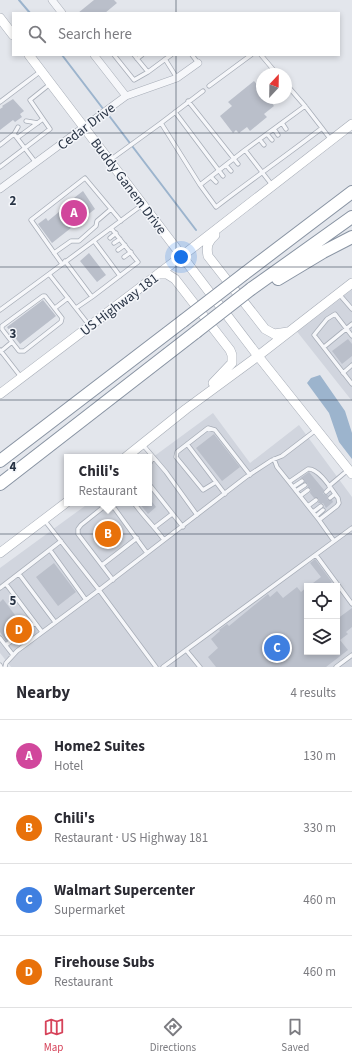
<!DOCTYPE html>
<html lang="en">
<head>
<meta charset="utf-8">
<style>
  body { margin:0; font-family:"Source Sans 3",sans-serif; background:#f7f7f7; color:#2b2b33 }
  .controls { position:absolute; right:12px; bottom:12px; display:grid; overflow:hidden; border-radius:0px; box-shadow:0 2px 6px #0003 }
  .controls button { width:36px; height:36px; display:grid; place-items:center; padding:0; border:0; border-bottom:1px solid #e1e1e2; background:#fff; color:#2b2b33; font:20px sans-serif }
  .compass { position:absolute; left:256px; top:68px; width:36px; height:36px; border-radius:50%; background:#fff; box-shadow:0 2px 6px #0003; rotate:22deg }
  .you { position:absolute; left:181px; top:257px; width:14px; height:14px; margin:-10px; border:3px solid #fff; border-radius:50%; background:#1a73e8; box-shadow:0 0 0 6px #1a73e833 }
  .badge { display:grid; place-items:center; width:26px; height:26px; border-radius:50%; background:#d6435a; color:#fff; font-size:13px; font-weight:700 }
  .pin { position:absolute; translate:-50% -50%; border:2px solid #fff; box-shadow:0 1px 4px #0006 }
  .popup { position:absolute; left:64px; top:454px; width:88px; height:52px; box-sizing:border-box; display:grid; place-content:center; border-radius:0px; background:#fff; filter:drop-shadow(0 1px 3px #0005); font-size:13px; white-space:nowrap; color:#7c7c81 }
  .popup b { font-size:15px; color:#2b2b33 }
  .popup::after { content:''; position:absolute; left:50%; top:100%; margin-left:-8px; border:8px solid transparent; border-top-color:#fff }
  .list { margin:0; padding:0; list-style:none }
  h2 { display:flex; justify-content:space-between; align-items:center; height:52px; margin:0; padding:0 16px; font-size:17px }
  h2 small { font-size:13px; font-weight:400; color:#7c7c81 }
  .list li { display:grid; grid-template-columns:26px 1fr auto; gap:12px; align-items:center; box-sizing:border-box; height:72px; padding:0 16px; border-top:1px solid #e1e1e2 }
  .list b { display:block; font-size:15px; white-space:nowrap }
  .list p { margin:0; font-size:13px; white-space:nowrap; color:#7c7c81 }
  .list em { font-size:13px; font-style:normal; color:#7c7c81 }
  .icon { flex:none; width:22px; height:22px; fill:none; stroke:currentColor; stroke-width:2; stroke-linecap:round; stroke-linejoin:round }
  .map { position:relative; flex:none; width:352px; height:667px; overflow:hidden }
  .search { position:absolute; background:#fff; box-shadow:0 2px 6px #0003; left:12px; right:12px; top:12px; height:44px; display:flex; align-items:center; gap:10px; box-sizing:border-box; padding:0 14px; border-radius:0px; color:#7c7c81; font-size:15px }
  .sheet { height:340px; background:#fff }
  nav { display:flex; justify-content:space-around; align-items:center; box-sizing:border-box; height:56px; border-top:1px solid #e1e1e2; background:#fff; font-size:11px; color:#7c7c81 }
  nav a { display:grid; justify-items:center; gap:2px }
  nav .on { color:#d6435a }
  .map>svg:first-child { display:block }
  .built { fill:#d1d5de; fill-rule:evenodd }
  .water { fill:#9cb4cd }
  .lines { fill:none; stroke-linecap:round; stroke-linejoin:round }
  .stream { stroke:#9cb4cd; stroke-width:2 }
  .building { fill:#babfca }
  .lane-casing { stroke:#a7adb7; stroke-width:5 }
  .street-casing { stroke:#a7adb7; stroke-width:8 }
  .secondary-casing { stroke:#a7adb7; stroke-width:10 }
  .highway-casing { stroke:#8994a3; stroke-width:14 }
  .lane { stroke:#f6f7fa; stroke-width:3.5 }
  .street { stroke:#f6f7fa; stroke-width:7 }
  .secondary { stroke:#fff; stroke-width:9 }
  .highway { stroke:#fff; stroke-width:12 }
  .highway-bridge-casing { stroke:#8994a3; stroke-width:14; stroke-linecap:butt }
  .highway-bridge { stroke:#fff; stroke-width:12 }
  .grid { fill:none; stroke:#293445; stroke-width:1; stroke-opacity:0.55 }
  .labels { text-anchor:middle; stroke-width:3; stroke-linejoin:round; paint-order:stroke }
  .street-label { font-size:14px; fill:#293445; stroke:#f3f5f9 }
  .grid-label { font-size:13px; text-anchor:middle; font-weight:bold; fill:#293445; stroke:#f3f5f9; stroke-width:3; stroke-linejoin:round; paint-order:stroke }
</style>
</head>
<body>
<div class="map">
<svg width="352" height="667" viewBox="0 0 352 667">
  <rect width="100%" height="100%" fill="#e3e6ec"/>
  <path class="built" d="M352,286V401L295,329Z
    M213,413L250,463L299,425L352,497V667H11L0,653V568L89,503H149V460ZM307,586H337V652H307Z"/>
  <path class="water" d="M320,375L345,411L352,433V459L339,442L329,413L307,383L311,378Z"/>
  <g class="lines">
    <path class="stream" d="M19,0L30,13
      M62,55L104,110
      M107,113L196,230"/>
  </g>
  <path class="building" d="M94,0H114L117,3L105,13H78Z
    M254,81L262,90V98H268L274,106L264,114L267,117L250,131L247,127L239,133L236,130L233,133L220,116L232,106L228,102Z
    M13,99L24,111L20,114L22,117L15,122L13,120L0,130V109L3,107L2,106Z
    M83,191L95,209L52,243L38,224L46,218L48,221L71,202L70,201Z
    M89,253L106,275L97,282L80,261Z
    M43,300L56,316L20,344L7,327Z
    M348,339L352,344V356L342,364L332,351Z
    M214,434L240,467L222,481L196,448Z
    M309,472L324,490L323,494L328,495L327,498L328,500H332L333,502L326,508L323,503H318L319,500L318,498H314L310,493L311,489L308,487V484L305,482L304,479L302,478L299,479Z
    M149,498L156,507L148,514L139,503H149Z
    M111,520L121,533L117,535L118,537L115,540L116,542L108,549L104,543L102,545L98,540L100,539L94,531L98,528L97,526L102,523L104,525Z
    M315,559L332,582L326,586H309L321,577L310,563Z
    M54,563L76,592L58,606L36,577Z
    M297,587L301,592L307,587V652H337V619L352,608V627L346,632L348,634L340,640L348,650L326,667H216L208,657L218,648L211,639L220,631L219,630L227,624L229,626L268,594L270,597L277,591L283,598Z
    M3,599L24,627L6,641L0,632V602Z"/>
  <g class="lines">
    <defs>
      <path id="lane" d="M114,55L134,80L148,72
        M134,55L148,72L171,55
        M192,55L198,63
        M261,55L277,74
        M137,59L142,55
        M165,59L177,78
        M286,84L305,106
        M209,86L251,55
        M188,101L238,164
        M0,102L41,71
        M175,112L223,176
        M26,121L38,123
        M282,123L286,129
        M322,128L331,140
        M274,129L278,135
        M14,134L36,163
        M267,134L272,140
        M17,138L43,119
        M260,140L264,145
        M0,145L14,134L18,127
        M245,150L200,185L216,207C251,180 287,155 322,128L305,106L245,150L272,185
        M110,160L161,123
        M226,165L231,171
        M0,167L50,129L30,100L50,84
        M211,177L216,182
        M200,185L161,123L203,91
        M110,238L116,233
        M94,241L120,276
        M114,243L120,239
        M118,250L125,245
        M54,253L71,241H79L96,226L97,221L111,209
        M124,257L131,252
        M65,261L92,297L138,262L111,228
        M62,264L31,220L85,178L121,221
        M339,294L352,309
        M55,308L68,298
        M76,308L92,297
        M0,310L49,274
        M89,325L49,274L142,205
        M352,336L335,314L327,319L314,335L352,384
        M324,347L352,324
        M0,350L21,377
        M0,352L12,342L19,351H24L61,322L62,318L45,296H43L2,326V329L12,342
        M343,373L352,365
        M187,444L225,494
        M143,445L166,472L197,515
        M274,459L277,467L289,482L308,469C319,468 332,490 338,498L339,503L337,506L319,520L334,541
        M149,465L153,457
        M216,482L203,490L176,457L177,452L208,428L215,430L250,475
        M289,482L319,520
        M149,484L183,527
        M329,486L348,470
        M293,487L302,481
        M296,491L305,485
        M326,492L330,488
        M300,496L308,490
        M330,498L335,494
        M134,503C143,516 155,527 164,540
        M308,506L316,500
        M313,512L321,506
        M316,516L323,510
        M45,521L99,590L156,667
        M155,527L172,514
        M50,550L86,600
        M316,555L352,604
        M102,565L137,538
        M19,574L55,622
        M113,580L78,534V529L81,525L106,505H110L115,509L147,553
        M6,584L42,632
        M0,588L61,541
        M0,638L13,655
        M6,645L35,623
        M186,650L200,667
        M0,665L1,667
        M5,667L6,663L17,651L99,590L246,477L272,460L282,456L316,430
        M163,667L352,528
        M336,667L352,655"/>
      <path id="street" d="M52,0L62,13
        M94,55L126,96
        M0,189L126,96L177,78L198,63"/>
      <path id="secondary" d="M0,18L13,35
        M29,55L258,356L352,474
        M215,235C208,241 206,246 208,256L265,329L274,334L288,332
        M158,274H167L175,279L230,350L232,355V363L213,383
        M0,394L182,256L352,124
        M126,457L186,409L258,356L352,283
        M0,553L67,502"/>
      <path id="highway" d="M244,274L352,192
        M278,279L323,252L352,237
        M251,289L352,217
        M0,461L183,321
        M0,484L196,332"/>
    </defs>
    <use href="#lane" class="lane-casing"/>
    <use href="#street" class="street-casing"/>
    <use href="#secondary" class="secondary-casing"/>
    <use href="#highway" class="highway-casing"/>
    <use href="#lane" class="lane"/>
    <use href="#street" class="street"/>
    <use href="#secondary" class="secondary"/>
    <use href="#highway" class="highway"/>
    <defs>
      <path id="highway-bridge" d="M183,321L244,274
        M196,332L251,289"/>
    </defs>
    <use href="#highway-bridge" class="highway-bridge-casing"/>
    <use href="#highway-bridge" class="highway-bridge"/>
  </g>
  <path class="grid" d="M176,0V13M176,55V667M0,133H352M0,267H352M0,400H352M0,534H352"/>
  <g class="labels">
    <g class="street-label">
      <text transform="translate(86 126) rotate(-37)" y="5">Cedar Drive</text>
      <text transform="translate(129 186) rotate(53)" y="5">Buddy Ganem Drive</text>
      <text transform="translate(119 304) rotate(-37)" y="5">US Highway 181</text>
    </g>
  </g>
  <g class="grid-label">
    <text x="13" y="205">2</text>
    <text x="13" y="338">3</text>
    <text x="13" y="471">4</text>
    <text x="13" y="605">5</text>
  </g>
</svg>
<div class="controls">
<button><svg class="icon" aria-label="locate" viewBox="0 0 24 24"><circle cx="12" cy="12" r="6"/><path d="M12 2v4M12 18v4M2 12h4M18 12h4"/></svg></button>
<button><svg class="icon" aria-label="layers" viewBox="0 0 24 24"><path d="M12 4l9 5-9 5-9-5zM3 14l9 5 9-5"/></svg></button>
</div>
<svg class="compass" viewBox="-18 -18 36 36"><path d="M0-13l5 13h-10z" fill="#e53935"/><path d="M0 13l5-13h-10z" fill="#7c7c81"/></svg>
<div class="you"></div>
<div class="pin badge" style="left:74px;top:213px;background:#d1479c">A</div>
<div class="pin badge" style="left:108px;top:534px;background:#e8710a">B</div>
<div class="popup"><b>Chili's</b>Restaurant</div>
<div class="pin badge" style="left:277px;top:648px;background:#3f7fe0">C</div>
<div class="pin badge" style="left:19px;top:630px;background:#e8710a">D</div>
<div class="search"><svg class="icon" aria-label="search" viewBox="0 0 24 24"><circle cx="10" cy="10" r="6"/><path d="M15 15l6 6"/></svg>Search here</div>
</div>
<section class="sheet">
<h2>Nearby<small>4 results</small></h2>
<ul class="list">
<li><span class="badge" style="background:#d1479c">A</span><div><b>Home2 Suites</b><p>Hotel</p></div><em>130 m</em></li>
<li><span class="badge" style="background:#e8710a">B</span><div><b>Chili's</b><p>Restaurant · US Highway 181</p></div><em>330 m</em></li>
<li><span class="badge" style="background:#3f7fe0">C</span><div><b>Walmart Supercenter</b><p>Supermarket</p></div><em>460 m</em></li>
<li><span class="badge" style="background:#e8710a">D</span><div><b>Firehouse Subs</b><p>Restaurant</p></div><em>460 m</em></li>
</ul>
</section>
<nav>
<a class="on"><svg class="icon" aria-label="map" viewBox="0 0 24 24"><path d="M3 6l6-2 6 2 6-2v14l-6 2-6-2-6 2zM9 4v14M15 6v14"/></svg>Map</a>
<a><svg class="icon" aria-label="directions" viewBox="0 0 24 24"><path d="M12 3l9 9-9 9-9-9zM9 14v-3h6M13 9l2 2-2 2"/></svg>Directions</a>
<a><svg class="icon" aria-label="saved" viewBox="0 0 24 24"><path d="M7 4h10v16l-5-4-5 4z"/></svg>Saved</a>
</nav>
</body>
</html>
